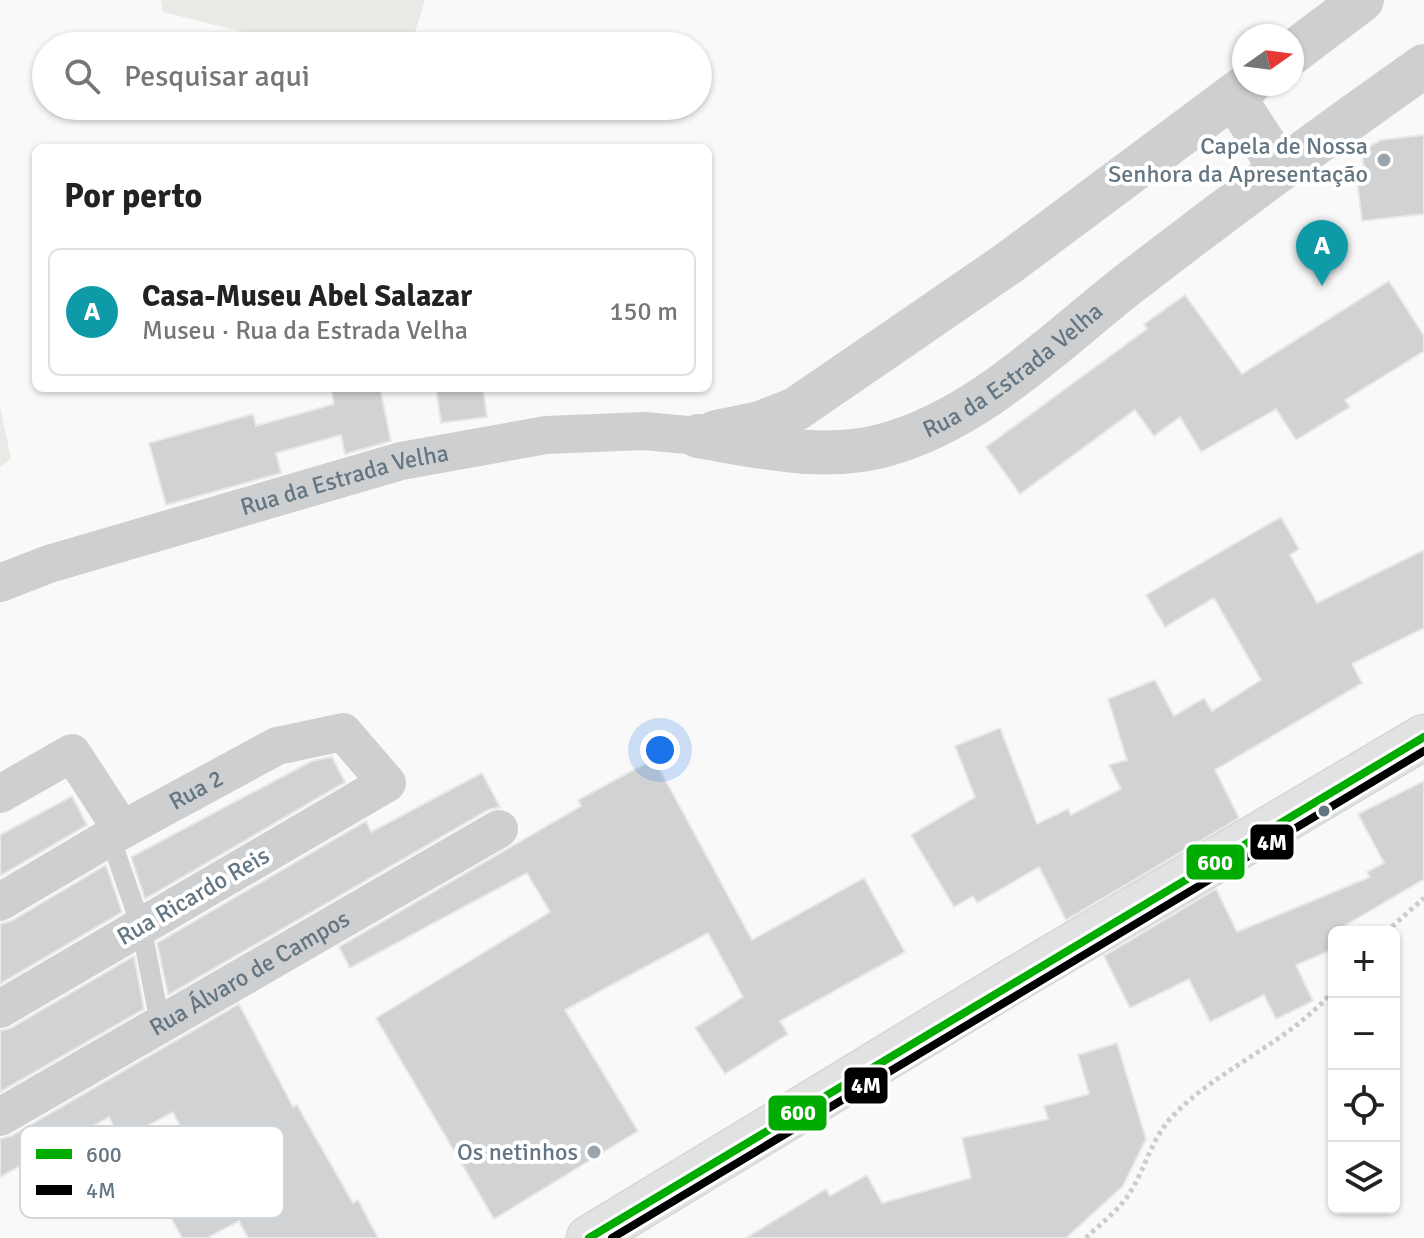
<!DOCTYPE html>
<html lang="pt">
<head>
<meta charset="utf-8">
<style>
  body { margin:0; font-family:Signika,sans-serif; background:#f2f2f2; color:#222 }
  .controls { position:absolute; right:24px; bottom:24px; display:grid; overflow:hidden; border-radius:12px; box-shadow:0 2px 6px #0004 }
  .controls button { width:72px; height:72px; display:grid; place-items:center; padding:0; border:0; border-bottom:2px solid #e0e0e0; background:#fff; color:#222; font:40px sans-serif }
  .compass { position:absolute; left:1232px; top:24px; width:72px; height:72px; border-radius:50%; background:#fff; box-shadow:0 2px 6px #0004; rotate:76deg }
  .you { position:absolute; left:660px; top:750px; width:28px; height:28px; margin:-20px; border:6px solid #fff; border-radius:50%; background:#1a73e8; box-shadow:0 0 0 12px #1a73e833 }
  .badge { display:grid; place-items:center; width:52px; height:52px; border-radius:50%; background:#1a73e8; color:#fff; font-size:26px; font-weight:700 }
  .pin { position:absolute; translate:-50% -66px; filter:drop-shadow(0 2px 4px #0008) }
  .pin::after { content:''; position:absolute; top:42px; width:28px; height:24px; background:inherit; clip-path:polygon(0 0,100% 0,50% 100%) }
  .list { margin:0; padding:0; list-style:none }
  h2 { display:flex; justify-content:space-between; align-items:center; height:104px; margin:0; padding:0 32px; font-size:34px }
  h2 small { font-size:26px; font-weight:400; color:#767676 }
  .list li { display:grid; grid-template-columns:52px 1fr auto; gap:24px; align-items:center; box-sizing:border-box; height:128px; margin:0 16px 16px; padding:0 16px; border:2px solid #e0e0e0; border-radius:12px }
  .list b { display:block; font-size:30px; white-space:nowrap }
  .list p { margin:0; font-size:26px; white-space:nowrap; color:#767676 }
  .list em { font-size:26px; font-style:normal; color:#767676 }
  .icon { flex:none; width:44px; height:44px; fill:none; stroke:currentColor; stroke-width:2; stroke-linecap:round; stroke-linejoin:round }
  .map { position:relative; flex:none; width:1424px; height:1238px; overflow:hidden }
  .search { position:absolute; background:#fff; box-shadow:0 2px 6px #0004; left:32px; top:32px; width:680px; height:88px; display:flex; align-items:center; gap:20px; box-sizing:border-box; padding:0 28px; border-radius:44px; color:#767676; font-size:30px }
  .panel { position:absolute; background:#fff; box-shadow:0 2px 6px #0004; left:32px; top:144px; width:680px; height:248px; border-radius:12px }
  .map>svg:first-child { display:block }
  .green { fill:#e8ebe6 }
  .building { fill:#d0d2d3; stroke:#e8e8e8; stroke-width:2 }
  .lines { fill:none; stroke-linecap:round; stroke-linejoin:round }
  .secondary-casing { stroke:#d5d6d7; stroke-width:47 }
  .path { stroke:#cbcccd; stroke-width:5; stroke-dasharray:4 4; stroke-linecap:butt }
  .service { stroke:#cecfd0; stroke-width:20 }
  .minor { stroke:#cecfd0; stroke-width:38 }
  .tertiary { stroke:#cecfd0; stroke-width:44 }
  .secondary { stroke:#e1e2e2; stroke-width:44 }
  .bus-1-casing { stroke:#fff; stroke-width:14 }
  .bus-2-casing { stroke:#fff; stroke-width:14 }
  .bus-1 { stroke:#00ac00; stroke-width:8 }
  .bus-2 { stroke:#000; stroke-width:8 }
  .poi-dot { fill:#99a4ac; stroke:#fff; stroke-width:3 }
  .bus-dot { fill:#657683; stroke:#fff; stroke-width:3 }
  .labels { text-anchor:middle; stroke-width:8; stroke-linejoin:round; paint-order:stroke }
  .poi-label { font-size:24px; fill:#657683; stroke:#fff; text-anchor:end }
  .street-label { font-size:24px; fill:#657683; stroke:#fff }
  .key { fill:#fff; stroke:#d1d6da; stroke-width:2 }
  .key-label { font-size:22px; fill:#657683 }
  .line-badge { stroke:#fff; stroke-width:3 }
  .badge-label { font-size:22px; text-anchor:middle; font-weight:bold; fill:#fff }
</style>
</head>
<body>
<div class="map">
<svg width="1424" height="1238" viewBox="0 0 1424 1238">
  <rect width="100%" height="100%" fill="#f9f9f9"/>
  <path class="green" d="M161,0H425L411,46H299L163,12Z
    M0,406L11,459L0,467Z"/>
  <path class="building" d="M1424,135V214L1362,221L1356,171L1364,170L1362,150L1381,140Z
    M1389,281L1424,336V351L1345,400L1350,407L1296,440L1276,409L1201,452L1180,417L1154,436L1135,410L1020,494L986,447L1147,329L1144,324L1185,295L1242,374Z
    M331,388H380L391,441L345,454L341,435L276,453L281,473L166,505L149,443L253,414L256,426L334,404Z
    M436,388H483L487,417L441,423Z
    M1281,517L1299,549L1290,555L1317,603L1424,550V628L1352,664L1362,683L1215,770L1239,818L1066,920L1039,867L977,903L973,896L954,907L911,835L975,797L955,746L1000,728L1037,824L1068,809L1071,815L1121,789L1109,765L1127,760L1108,699L1155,680L1174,716L1204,698L1212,711L1261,680L1214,598L1165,627L1146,595Z
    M332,757L345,782L145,899L131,857L312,761Z
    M654,759L752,940L864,878L905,952L780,1021L788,1034L725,1074L695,1028L743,997L708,933L565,1010L638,1131L494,1219L376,1018L550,912L527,873L350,968L339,947L581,806L578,800Z
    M482,773L500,807L488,810L168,995L157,943L366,821L371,832Z
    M1424,781V879L1334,932V949L1296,965L1313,1001L1276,1019L1264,995L1210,1022L1189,979L1130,1008L1104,956L1216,889L1237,932L1370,877L1367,872L1384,863L1358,814Z
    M72,796L87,825L0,876V835Z
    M106,865L122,912L0,984V924L11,921Z
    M134,956L144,1009L0,1092V1031L11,1028Z
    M239,1004L293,1107L297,1105L353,1203L358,1200L378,1238H248L239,1221L207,1238H182L168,1212L213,1189L173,1112L121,1140L109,1117L0,1177V1139L11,1136Z
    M1117,1043L1146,1139L1123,1186L1066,1238H746L826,1189L830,1196L867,1175L882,1203L971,1178L962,1138L1048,1119L1044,1106L1089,1094L1078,1055Z"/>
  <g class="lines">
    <defs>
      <path id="secondary" d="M589,1238L1012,981L1424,737"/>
    </defs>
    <use href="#secondary" class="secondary-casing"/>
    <path class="path" d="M1386,932L1424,898
      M1086,1238C1100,1224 1119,1210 1129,1194C1145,1170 1150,1142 1170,1119C1215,1069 1287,1045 1334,990"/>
    <path class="service" d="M110,837L141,926L160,1023"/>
    <g class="minor">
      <path id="s1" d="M0,583L49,564L401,461L546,435L644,431L698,436"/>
      <path d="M0,794L72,753L122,830"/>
      <path id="s2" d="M0,902L122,830L277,746L343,732L387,783L0,1009"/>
      <path id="s3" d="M0,1117L499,829"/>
    </g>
    <g class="tertiary">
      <path d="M1292,53L1362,0"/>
      <path d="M1233,96L1280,168"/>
      <path d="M716,432L760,423L796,409L1010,262L1249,84"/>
      <path id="s4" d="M698,436C758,446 824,462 885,445C979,419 1051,345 1126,286C1224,210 1323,137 1424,66"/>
    </g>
    <use href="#secondary" class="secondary"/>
    <defs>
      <path id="bus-1" d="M589,1238L1424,737"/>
      <path id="bus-2" d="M612,1238L1424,751"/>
    </defs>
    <use href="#bus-1" class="bus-1-casing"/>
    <use href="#bus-2" class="bus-2-casing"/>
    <use href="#bus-1" class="bus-1"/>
    <use href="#bus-2" class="bus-2"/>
  </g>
  <g class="poi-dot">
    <circle cx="1384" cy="160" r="8"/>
    <circle cx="594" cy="1152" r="8"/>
  </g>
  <circle class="bus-dot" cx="1324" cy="811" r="7"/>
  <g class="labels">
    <g class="poi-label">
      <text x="1368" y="154">Capela de Nossa<tspan x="1368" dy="28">Senhora da Apresentação</tspan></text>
      <text x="578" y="1160">Os netinhos</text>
    </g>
    <g class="street-label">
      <text dy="8" stroke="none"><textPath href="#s4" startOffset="338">Rua da Estrada Velha</textPath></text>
      <text dy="8" stroke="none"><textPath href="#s1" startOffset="360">Rua da Estrada Velha</textPath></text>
      <text dy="8" stroke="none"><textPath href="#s2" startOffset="226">Rua 2</textPath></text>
      <text transform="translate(193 896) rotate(-30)" y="8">Rua Ricardo Reis</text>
      <text dy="8" stroke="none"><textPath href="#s3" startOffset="288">Rua Álvaro de Campos</textPath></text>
    </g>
  </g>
  <rect x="20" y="1126" width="264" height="92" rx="12" class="key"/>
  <rect x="36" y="1149" width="36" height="10" fill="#00ac00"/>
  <rect x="36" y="1185" width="36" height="10" fill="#000"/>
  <g class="key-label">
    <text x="86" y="1162">600</text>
    <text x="86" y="1198">4M</text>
  </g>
  <g class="line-badge">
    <rect x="1249" y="823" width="46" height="38" rx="8" fill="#000"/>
    <rect x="1185" y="843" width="61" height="38" rx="8" fill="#00ac00"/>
    <rect x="843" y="1066" width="46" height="39" rx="8" fill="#000"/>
    <rect x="767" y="1094" width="61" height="38" rx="8" fill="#00ac00"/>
  </g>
  <g class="badge-label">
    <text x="1272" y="850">4M</text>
    <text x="1215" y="870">600</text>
    <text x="866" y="1093">4M</text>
    <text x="798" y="1120">600</text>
  </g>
</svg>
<div class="controls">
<button>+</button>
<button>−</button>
<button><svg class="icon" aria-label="locate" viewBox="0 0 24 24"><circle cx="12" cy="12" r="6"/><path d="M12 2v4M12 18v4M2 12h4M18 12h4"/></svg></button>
<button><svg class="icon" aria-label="layers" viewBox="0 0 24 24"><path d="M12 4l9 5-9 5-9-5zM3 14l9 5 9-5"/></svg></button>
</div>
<svg class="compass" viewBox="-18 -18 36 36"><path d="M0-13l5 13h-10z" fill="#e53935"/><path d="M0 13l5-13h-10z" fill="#767676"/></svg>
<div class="you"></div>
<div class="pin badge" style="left:1322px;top:286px;background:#0f9aa8">A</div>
<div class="search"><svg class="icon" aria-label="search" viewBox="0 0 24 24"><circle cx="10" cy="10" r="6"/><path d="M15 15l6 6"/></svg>Pesquisar aqui</div>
<section class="panel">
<h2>Por perto<small></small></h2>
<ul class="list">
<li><span class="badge" style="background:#0f9aa8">A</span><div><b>Casa-Museu Abel Salazar</b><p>Museu · Rua da Estrada Velha</p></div><em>150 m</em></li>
</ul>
</section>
</div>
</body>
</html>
